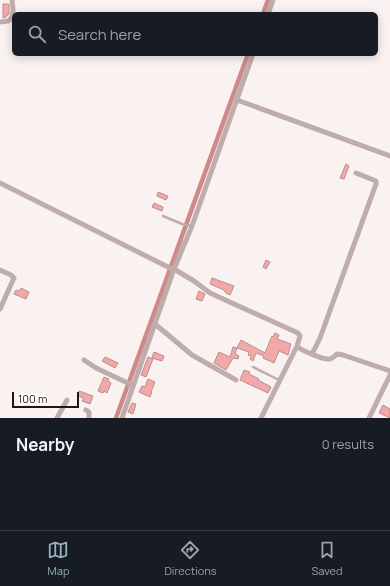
<!DOCTYPE html>
<html lang="en">
<head>
<meta charset="utf-8">
<style>
  body { margin:0; font-family:Manrope,sans-serif; background:#20242c; color:#f1f3f6 }
  .scale { position:absolute; left:12px; bottom:10px; width:67px; box-sizing:border-box; padding-left:4px; border:2px solid #231515; border-top:0; font-size:11px; line-height:14px; white-space:nowrap; color:#231515; -webkit-text-stroke:3px #fff; paint-order:stroke }
  .list { margin:0; padding:0; list-style:none }
  h2 { display:flex; justify-content:space-between; align-items:center; height:52px; margin:0; padding:0 16px; font-size:17px }
  h2 small { font-size:13px; font-weight:400; color:#9ea1a6 }
  .icon { flex:none; width:22px; height:22px; fill:none; stroke:currentColor; stroke-width:2; stroke-linecap:round; stroke-linejoin:round }
  .map { position:relative; flex:none; width:390px; height:418px; overflow:hidden }
  .search { position:absolute; background:#171b24; box-shadow:0 2px 10px #0003; left:12px; right:12px; top:12px; height:44px; display:flex; align-items:center; gap:10px; box-sizing:border-box; padding:0 14px; border-radius:6px; color:#9ea1a6; font-size:15px }
  .sheet { height:112px; background:#171b24 }
  nav { display:flex; justify-content:space-around; align-items:center; box-sizing:border-box; height:56px; border-top:1px solid #363941; background:#171b24; font-size:11px; color:#9ea1a6 }
  nav a { display:grid; justify-items:center; gap:2px }
  nav .on { color:#97b2bf }
  .map>svg:first-child { display:block }
  .lines { fill:none; stroke-linecap:round; stroke-linejoin:round }
  .canal { stroke:#cf8988; stroke-width:4.5 }
  .building { fill:#f1a8a6; stroke:#b7908f }
  .lane { stroke:#bfacac; stroke-width:2.5 }
  .street { stroke:#bfacac; stroke-width:5 }
</style>
</head>
<body>
<div class="map">
<svg width="390" height="418" viewBox="0 0 390 418">
  <rect width="100%" height="100%" fill="#faf1f1"/>
  <g class="lines">
    <path class="canal" d="M263,14L268,0
      M116,418L248,54"/>
  </g>
  <path class="building" d="M3,4H9V14L6,17L3,18Z
    M346,164L349,166L344,179L340,178Z
    M158,192L168,196L166,200L157,196Z
    M154,203L163,207L162,211L152,207Z
    M266,260L270,262L266,269L263,267Z
    M212,278L234,286L230,295L226,293V292L224,291V290L210,284Z
    M21,288L29,292L26,299L14,294L16,290L20,291Z
    M199,291L205,294L202,301L196,299Z
    M275,333L279,335L277,339L291,344L288,355L279,351L274,363L263,358L264,356L256,353L253,361L250,359L251,356L248,355L249,352L237,348L241,340L265,353L272,336L273,337Z
    M233,347L237,348L235,354L239,356L238,359L233,358L226,370L214,363L219,352L230,357Z
    M154,352L164,356L162,361L152,358Z
    M105,357L118,363L115,368L102,361Z
    M148,357L153,359L146,377L141,375Z
    M244,370L250,372L249,374L259,379L258,380L271,387L268,393L240,380Z
    M104,377L109,379L108,381L111,383L107,393L104,391L103,393L98,391Z
    M148,379L155,382L151,392H152L150,397L139,392L142,386L145,387Z
    M79,391L93,396L90,404L82,401L84,398L77,396Z
    M132,403L136,404L133,414L128,412Z
    M383,405L390,409V418L379,413Z"/>
  <g class="lines">
    <path class="lane" d="M163,216L182,224L191,226
      M253,367L279,380"/>
    <path class="street" d="M268,14L273,0
      M0,22L8,21C15,17 13,8 12,0
      M237,100L390,156
      M0,183L174,270V269L194,281L210,293L298,333L300,336L297,346C300,350 324,360 329,359C332,359 335,356 337,354L343,355L390,371
      M0,270L11,275L14,278L0,309
      M155,324L192,355L236,380
      M312,354L320,338L376,184V181L356,173
      M84,360L96,368L132,385
      M86,410L89,412V418
      M57,418L67,400
      M122,418L174,269L192,226L253,54
      M261,418L297,346
      M369,418L390,375"/>
  </g>
</svg>
<div class="scale">100 m</div>
<div class="search"><svg class="icon" aria-label="search" viewBox="0 0 24 24"><circle cx="10" cy="10" r="6"/><path d="M15 15l6 6"/></svg>Search here</div>
</div>
<section class="sheet">
<h2>Nearby<small>0 results</small></h2>
<ul class="list">
</ul>
</section>
<nav>
<a class="on"><svg class="icon" aria-label="map" viewBox="0 0 24 24"><path d="M3 6l6-2 6 2 6-2v14l-6 2-6-2-6 2zM9 4v14M15 6v14"/></svg>Map</a>
<a><svg class="icon" aria-label="directions" viewBox="0 0 24 24"><path d="M12 3l9 9-9 9-9-9zM9 14v-3h6M13 9l2 2-2 2"/></svg>Directions</a>
<a><svg class="icon" aria-label="saved" viewBox="0 0 24 24"><path d="M7 4h10v16l-5-4-5 4z"/></svg>Saved</a>
</nav>
</body>
</html>
